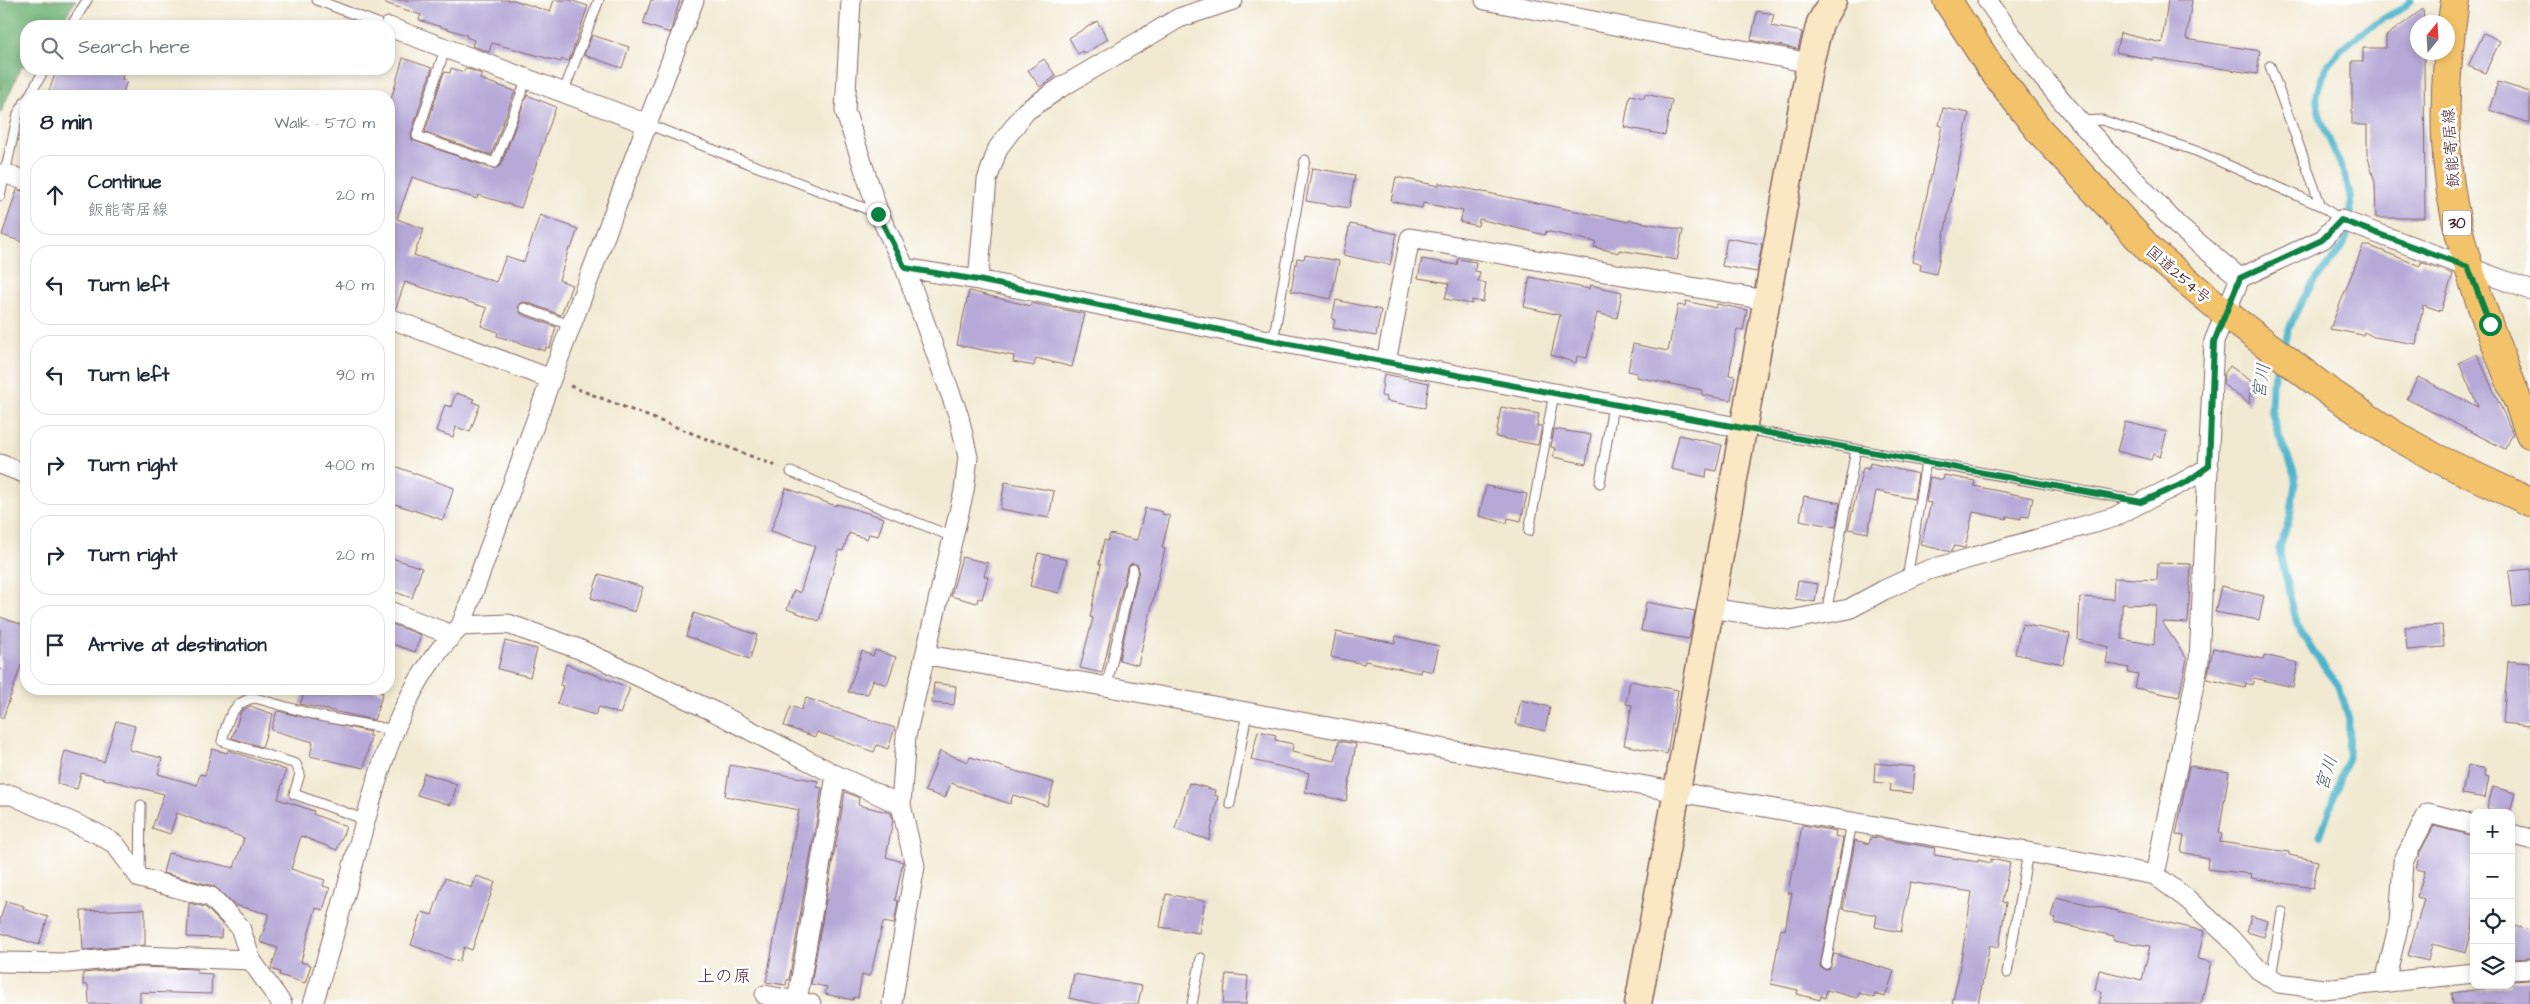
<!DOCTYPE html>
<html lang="en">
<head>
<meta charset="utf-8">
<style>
  body { margin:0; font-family:"Architects Daughter","Klee One",sans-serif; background:#f2f2f3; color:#1f2937 }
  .controls { position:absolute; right:15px; bottom:15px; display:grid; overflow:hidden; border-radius:10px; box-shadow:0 2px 8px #0003 }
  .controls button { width:45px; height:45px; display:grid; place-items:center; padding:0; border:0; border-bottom:1px solid #e0e1e3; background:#fff; color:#1f2937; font:25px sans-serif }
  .compass { position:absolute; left:2410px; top:15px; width:45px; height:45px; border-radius:50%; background:#fff; box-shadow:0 2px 8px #0003; rotate:18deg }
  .stop { position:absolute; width:15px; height:15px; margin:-11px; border:4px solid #0b8043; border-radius:50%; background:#fff }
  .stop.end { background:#0b8043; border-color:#fff; box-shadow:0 1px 5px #0008 }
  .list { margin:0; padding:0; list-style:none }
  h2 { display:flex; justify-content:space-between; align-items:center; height:65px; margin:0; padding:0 20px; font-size:21px }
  h2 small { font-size:16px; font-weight:400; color:#747a83 }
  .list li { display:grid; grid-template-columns:32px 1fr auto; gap:15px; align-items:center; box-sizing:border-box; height:80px; margin:0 10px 10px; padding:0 10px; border:1px solid #e0e1e3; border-radius:20px }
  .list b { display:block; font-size:19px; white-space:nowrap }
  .list p { margin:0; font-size:16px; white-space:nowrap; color:#747a83 }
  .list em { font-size:16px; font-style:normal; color:#747a83 }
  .icon { flex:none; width:28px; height:28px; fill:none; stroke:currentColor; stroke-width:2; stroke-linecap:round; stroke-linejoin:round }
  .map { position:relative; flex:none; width:2530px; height:1004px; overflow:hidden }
  .search { position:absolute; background:#fff; box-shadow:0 2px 8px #0003; left:20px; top:20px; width:375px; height:55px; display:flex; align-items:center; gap:12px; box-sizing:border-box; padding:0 18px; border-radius:20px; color:#747a83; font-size:19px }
  .panel { position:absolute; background:#fff; box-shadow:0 2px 8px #0003; left:20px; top:90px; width:375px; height:605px; border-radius:20px }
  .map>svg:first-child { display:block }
  .forest { fill:#71b276; stroke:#5e6850 }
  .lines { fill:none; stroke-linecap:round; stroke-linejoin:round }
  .stream { stroke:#4cb4cb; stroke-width:7 }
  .building { fill:#b6a9d7; fill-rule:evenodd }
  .lane-casing { stroke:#846665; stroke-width:11 }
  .street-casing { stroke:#846665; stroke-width:21 }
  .secondary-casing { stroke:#846665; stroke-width:29 }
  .primary-casing { stroke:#846665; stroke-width:30 }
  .highway-casing { stroke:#846665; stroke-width:30 }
  .path { stroke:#846665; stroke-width:3; stroke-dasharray:4 4; stroke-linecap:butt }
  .lane { stroke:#fff; stroke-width:9 }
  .street { stroke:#fff; stroke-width:19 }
  .secondary { stroke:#fae7c3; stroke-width:26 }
  .primary { stroke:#f2c36a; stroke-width:28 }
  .highway { stroke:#f2c36a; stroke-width:28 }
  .route { stroke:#0b8043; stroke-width:6 }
  .labels { text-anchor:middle; stroke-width:5; stroke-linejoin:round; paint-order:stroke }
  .shield { fill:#fff; stroke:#80626b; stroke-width:1 }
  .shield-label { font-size:15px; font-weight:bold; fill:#4a1f2b }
  .street-label { font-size:16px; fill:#4a1f2b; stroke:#fff }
  .water-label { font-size:18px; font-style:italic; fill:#4b5b6b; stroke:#fff }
  .neighbourhood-label { font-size:18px; fill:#4a1f2b; stroke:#fff }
</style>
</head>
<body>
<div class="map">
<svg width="2530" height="1004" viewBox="0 0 2530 1004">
  <rect width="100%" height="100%" fill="#fff"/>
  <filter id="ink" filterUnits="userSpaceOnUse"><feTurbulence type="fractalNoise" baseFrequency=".02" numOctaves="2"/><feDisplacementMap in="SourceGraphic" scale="10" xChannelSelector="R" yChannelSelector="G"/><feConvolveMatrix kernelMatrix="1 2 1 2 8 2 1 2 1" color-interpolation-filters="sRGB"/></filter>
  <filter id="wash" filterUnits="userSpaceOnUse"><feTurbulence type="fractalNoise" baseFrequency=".0096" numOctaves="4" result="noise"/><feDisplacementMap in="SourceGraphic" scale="20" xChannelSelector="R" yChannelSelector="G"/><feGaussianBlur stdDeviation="1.12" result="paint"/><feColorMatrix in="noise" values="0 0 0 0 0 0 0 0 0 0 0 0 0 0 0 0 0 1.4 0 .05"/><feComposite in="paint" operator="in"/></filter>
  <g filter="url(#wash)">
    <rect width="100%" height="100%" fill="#f1e9d1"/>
    <path class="forest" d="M0,0H76L59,26H26V66L21,67L0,114Z"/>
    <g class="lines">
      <path class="stream" d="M2282,349C2290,324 2300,301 2315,281C2333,257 2351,245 2351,212C2352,169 2321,138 2317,101C2316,94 2320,81 2323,75C2334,50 2361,33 2383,19C2392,13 2405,9 2411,0
        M2279,361L2272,384L2271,409L2278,434L2296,476L2290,517L2279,549L2297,624L2314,653L2339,686L2349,719L2348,757L2320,836"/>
    </g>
    <g id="blocks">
      <path class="building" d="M386,0H514L550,12L554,0H570L588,6L569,61L562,59L561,62L492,43L489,52L472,46L474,40L466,37L467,35L419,20L421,15L385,3Z
        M651,0H680L670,33L643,24Z
        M2168,0H2192L2186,39L2260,51L2257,74L2153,58V60L2116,52L2120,33L2162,43Z
        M2423,9L2424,22H2418V52H2424L2425,218H2376L2375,183L2367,154V125H2352V61H2363V48H2386V36Z
        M1757,11L1774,14L1771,26L1802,32L1798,49L1751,40Z
        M1097,21L1108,39L1084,54L1083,51L1078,54L1069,38Z
        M2484,33L2500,41L2485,73L2468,66Z
        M592,35L629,47L622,68L584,55Z
        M403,58L432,68L411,134L412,140L493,169L501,165L527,95L556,107L521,208L478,195L477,199L412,177L397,219L424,229L414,255L496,282L506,256L524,262L540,215L578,229L571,249L569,248L559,280L572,285L561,315L526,302L520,303L518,306L521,314L556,327L550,348L546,347L545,351L497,336L498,332L481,326L487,308L405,282L396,308L389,307V106Z
        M1044,59L1056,76L1040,87L1028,70Z
        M451,68L464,72L465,68L482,74L480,79L515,91L491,155L425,132L444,72L450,73Z
        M57,69H103L123,75L122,79L127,81L122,96H47Z
        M2498,82L2530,92V123L2489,110Z
        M1645,94L1672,100L1665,135L1624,127L1630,95L1644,98Z
        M1943,108L1969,113L1936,274L1920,270L1921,264L1912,262L1942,126L1939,125Z
        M1312,168L1355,175L1349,208L1306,201Z
        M1396,177L1439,186V183L1629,222V220L1683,230L1677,260L1619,250V253L1594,247L1596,242L1546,231L1545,235L1479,219L1478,226L1460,222L1463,211L1423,203L1422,208L1391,201Z
        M17,190L26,192V243L2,235Z
        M1350,224L1397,234L1390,265L1343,255Z
        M1727,238L1762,244L1757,272L1722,266Z
        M2363,246H2370L2420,266L2421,262L2453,274L2441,311L2423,305L2416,344L2374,337L2364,332L2363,335L2330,329Z
        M1305,255L1339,261L1331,299L1291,291L1297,258L1304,259Z
        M1422,259L1457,265L1458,259L1476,262L1475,271L1480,272L1478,281L1486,283L1483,302L1472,300V304L1445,299L1449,283L1418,278Z
        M1530,277L1589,289L1590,285L1622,292L1617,318L1597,313L1587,358L1577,356L1576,363L1551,355L1560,315L1524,307Z
        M969,291L1030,306L1031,303L1085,314L1072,367L1036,358L1034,366L1013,362L1014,356L957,345Z
        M1336,300L1381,310L1376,336L1333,328L1335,320L1332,319Z
        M1686,301L1716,308L1717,304L1747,310L1743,330L1737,329L1729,375L1735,376L1731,400L1702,395V390L1636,377L1637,373L1628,371L1633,344L1668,351L1678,305L1685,306Z
        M2477,354L2513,434L2505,449L2407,399L2418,377L2478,407L2459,363Z
        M2230,366L2251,381L2249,404L2223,384L2224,374Z
        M1384,374L1429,383L1425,408L1386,401L1387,397L1381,396Z
        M456,393L474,399L473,402L480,405L470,432L456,427L453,437L436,431L445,405L451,407Z
        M1501,407L1539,414L1537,426H1542L1538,445L1496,437Z
        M2125,422L2167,432L2160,457L2153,454L2151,460L2117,451Z
        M1554,429L1591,435L1586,464L1553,457L1555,448L1551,447Z
        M1679,435L1722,445L1716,471L1707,469L1706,477L1671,469Z
        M1870,463L1918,474L1914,499L1876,491L1868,533L1848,529L1863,468L1869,469Z
        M389,464L454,488L443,520L389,502Z
        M1944,475L1975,481L1974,486L2033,498L2029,517L2021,516V519L2007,516L2006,519L1973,512L1965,548L1954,546L1951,552L1921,545L1931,503L1926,502L1930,477L1943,480Z
        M1005,482L1054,491L1049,518L1000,509Z
        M1486,486L1527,494L1521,521L1508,518L1507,523L1479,516Z
        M786,488L836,506L837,504L884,518L878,536L869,534L867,539L849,533L843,551L839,550L819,621L787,609L794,590L800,593L815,546L771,531Z
        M1804,496L1840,503L1836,527L1800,520Z
        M1145,508L1163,512L1162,514L1170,516L1162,548L1165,549L1138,665L1119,660L1139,570L1138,565L1132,563L1127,568L1102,673L1080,668L1093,618L1090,617L1101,564H1099L1104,540L1108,541L1110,534L1137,540Z
        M1038,553L1067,560L1059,593L1030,586Z
        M389,557L422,568L412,598L389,590Z
        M962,557L988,563L984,576L988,577L982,599L978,598L977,603L951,596Z
        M2158,563L2191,564L2188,623L2162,622L2187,659L2179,697L2135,688L2138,674L2128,672L2129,668L2106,663L2109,647L2078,640L2080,597L2113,599L2114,578L2157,580ZM2122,604L2156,605L2154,645L2122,639Z
        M2530,569V605L2513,607L2509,571Z
        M599,574L643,587L635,612L591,598Z
        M1798,581L1818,584L1815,602L1795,599Z
        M2221,586L2264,596L2259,620L2215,612Z
        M1646,602L1695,611L1689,639L1641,631Z
        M694,613L757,635L750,659L686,636Z
        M0,617L26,626V664L22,663L3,718L0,717Z
        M389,623L421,635L415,652L389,643Z
        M2022,624L2070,634L2063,664L2015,654Z
        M2442,625L2444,647L2407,650L2405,627Z
        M1336,632L1395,643L1396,636L1439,646L1433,672L1421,669L1420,673L1365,661L1364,664L1331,657Z
        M505,641L537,649L530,677L498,669Z
        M2213,648L2263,659L2264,655L2298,663L2293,687L2254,678L2252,685L2246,683L2245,688L2207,679Z
        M875,650L896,657L887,685L873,680L868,694L848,692L862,651L873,656Z
        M2508,661L2530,663V726L2503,723Z
        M566,664L630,688L620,714L599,707L595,715L557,704L563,686L560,685Z
        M1630,681L1678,690L1667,754L1624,745L1632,705L1626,704Z
        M934,683L956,686L954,705L932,703Z
        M306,689H371L383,693L374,720L300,704Z
        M806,698L895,728L888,749L877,745L874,752L817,732L815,737L784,726L791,706L801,710Z
        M1521,700L1550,707L1545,731L1516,724Z
        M250,706L273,714L262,747L232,738L241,711Z
        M277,711L370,732L368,736H371L364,768L310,756L313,742L271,730Z
        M116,721L135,726L129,750L162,758L158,774L197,785L200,774L205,775L212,749L227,753L228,750L286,770L278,799L314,811L313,814L346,827L337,850L301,836L291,869L325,880L323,886L330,888L323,910L316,908L302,957L301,962L311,965L305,983L279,975L280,972L271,969L278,948L260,942L269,914L234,905L214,886L163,873L168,853L234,868L244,838L177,813L170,834L152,828L164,794L81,773L77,789L57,784L65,751L104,762Z
        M1258,731L1276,735L1275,740L1293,744L1292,752L1335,761L1339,741L1356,744L1346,801L1305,792L1309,773L1251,760Z
        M940,751L968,762L970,757L1054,783L1047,806L1013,795L1010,804L951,783L945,798L925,791Z
        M1875,763L1914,767L1912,793L1890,791L1891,784L1874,782Z
        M730,765L818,781L817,787L822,788L789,980H787L786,985L766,982L799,810L725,796Z
        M2468,765L2486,769L2485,776L2489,777L2485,798L2462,794Z
        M2189,766L2229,772L2219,833L2222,834L2220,842L2289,852V855L2318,861L2313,888L2251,878L2252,874L2207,869L2208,858L2181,852L2184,836L2176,835Z
        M424,773L457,784L451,805L417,795Z
        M1189,783L1215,790L1214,795L1218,796L1209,840L1175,829Z
        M2493,787L2515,793L2510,813L2487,809Z
        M845,792L859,798L858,805L891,813L893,820L886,857L903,862L895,900L898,901L894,924L883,922L872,969L869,976L862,975L858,998L854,997L853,1000L825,994L827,987L811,984Z
        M1802,825L1836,831L1835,836L1843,838L1820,967L1825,970L1830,968L1834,954L1894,971L1885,997L1875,994L1874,998L1859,993L1857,998L1827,990L1825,998L1821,996L1820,1000L1797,994L1798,990L1771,984L1781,929L1785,930L1792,893H1788L1792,870H1794Z
        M2434,826L2474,836V921L2466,953L2432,944L2428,961L2408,956L2424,899L2417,897L2425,871L2416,869L2420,852Z
        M1871,837L1935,848L1934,855L1978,862V860L1991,863V859L2010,863L2002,902L2006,903L1999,947L1990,945L1978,1004H1952L1958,978L1972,892L1910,882L1901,932L1875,927L1877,915L1843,909L1855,840L1869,844Z
        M476,876L495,882L472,950L464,947L459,962L411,945L422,912L432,915L445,878L472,888Z
        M1166,894L1205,901L1199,933L1160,927Z
        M2056,897L2204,931L2198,959L2211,962L2201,1004H2099L2102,992L2095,990L2099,970L2142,980L2150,946L2113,940L2114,936L2055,923L2056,918L2051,917Z
        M6,901L24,906L23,909L48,917L39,945L0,933V920Z
        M189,903L205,907L222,924L221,938L187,937Z
        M145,909V945L83,950L81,911Z
        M2251,916L2268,921L2264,937L2247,932Z
        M2511,925L2530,930V958L2511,959Z
        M140,967L197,969V973L212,974L211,994L140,992V1004H89L88,985H83V973Z
        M1074,974L1142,986L1138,1004H1096L1069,998Z
        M1226,974L1248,976L1246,1004H1223Z
        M2530,980V1004H2453L2452,993L2511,985V981Z"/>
    </g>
  </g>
  <g filter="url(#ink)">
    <use href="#blocks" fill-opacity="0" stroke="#846665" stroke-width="1"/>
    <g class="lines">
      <defs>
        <path id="lane" d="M317,0L377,23
          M71,26L87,0
          M445,49L417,136L495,163L526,81
          M2270,66L2321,206
          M563,93L599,0
          M29,96L45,69
          M2080,121L2102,120L2196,151L2321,206L2341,220
          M647,124L877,213
          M0,196L18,114L26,100
          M524,308L572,326
          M1273,341L1305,160
          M1745,429L2138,501
          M791,472L953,537
          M1600,483L1613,405
          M1529,531L1554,393
          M1907,579L1926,462
          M1826,614L1856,449
          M1107,685L1133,569
          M1230,804L1247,713
          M366,820L294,794L300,774L296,764L222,741C227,721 232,701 255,698L319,716L395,730
          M140,875L141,805
          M1826,964L1852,822
          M2007,973L2028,852
          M2271,977L2282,912
          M1192,1004L1201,958"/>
        <path id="street" d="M851,0L845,111L879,214L905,268L959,417L968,457L964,491L906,736L901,805L915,866L892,1004
          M1485,0L1810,63
          M1987,0L2038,72L2079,121L2178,226L2240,278
          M389,27L647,124
          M4,173L26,181
          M905,268L978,280L1273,341L1743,428
          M978,280L987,180L998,148L1026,111L1060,88L1179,18L1233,0
          M389,318L551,379
          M1386,362L1410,238L1766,300
          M0,464L26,474
          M1710,608L1790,620L1849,609L1884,590L1928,570L2115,517C2146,498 2179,487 2209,467
          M389,611L452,635
          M461,626L508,624L579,649L715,712L836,775L901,805
          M927,655C1176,697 1424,746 1673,791C1834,820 1995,845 2155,875L2186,898L2229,937L2259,970L2279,983L2323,989L2474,973
          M0,795H12L96,833L115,844L140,878L211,897L240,927L251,960L282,1004
          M2511,834L2530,839
          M2155,875L2199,661L2214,341L2240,278L2323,239L2341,220L2530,290
          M0,962L67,963L140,956L251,960
          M2511,970L2530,969
          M2385,982L2399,923L2403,862L2428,813L2474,825
          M765,995L811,1004
          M797,1001L836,775
          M313,1004C328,955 342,907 355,858C378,776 398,687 461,626L551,379L694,0"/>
        <path id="secondary" d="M1638,1004L1810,63L1820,23L1833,0"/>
        <path id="primary" d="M2455,0C2444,72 2440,151 2457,223C2473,295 2505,364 2530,434"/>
        <path id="highway" d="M1947,0L1991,68L2039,130L2151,251L2225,313L2328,391L2391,433L2436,458L2530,502"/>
      </defs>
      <use href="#lane" class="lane-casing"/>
      <use href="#street" class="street-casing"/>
      <use href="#secondary" class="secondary-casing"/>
      <use href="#primary" class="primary-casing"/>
      <use href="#highway" class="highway-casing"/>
      <path class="path" d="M570,386L779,467"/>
      <use href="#lane" class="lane"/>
      <use href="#street" class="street"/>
      <use href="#secondary" class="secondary"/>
      <use href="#primary" class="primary"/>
      <use href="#highway" class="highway"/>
    </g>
  </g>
  <g class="lines" filter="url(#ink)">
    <path class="route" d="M878,214L905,268L978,280L1273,341L2141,502L2185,483L2209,466L2214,342L2240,278L2322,240L2341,220L2468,267L2490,324"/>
  </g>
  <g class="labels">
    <rect class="shield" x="2443" y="210.5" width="28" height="25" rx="4"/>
    <g class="shield-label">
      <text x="2457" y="228">30</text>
    </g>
    <g class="street-label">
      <text transform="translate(2450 148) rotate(-94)" y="6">飯能寄居線</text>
      <text transform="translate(2179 274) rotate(41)" y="6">国道254号</text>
    </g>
    <g class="water-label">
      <text transform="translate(2261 381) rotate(-81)" y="6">宮川</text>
      <text transform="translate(2326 773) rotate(-72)" y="6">宮川</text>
    </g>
    <g class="neighbourhood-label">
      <text x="724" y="982">上の原</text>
    </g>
  </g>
</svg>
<div class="controls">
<button>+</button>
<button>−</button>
<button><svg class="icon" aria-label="locate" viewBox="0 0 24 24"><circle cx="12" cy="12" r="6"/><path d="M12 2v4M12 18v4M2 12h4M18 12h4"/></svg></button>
<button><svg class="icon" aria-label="layers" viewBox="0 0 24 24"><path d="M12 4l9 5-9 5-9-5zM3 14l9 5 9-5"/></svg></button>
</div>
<svg class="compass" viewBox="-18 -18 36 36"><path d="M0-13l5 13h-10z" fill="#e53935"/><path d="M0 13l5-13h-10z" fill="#747a83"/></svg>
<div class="stop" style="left:2490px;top:324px"></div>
<div class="stop end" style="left:878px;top:214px"></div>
<div class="search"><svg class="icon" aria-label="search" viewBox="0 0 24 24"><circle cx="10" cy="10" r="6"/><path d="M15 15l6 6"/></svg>Search here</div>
<section class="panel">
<h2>8 min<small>Walk · 570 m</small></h2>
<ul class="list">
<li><svg class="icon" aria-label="ahead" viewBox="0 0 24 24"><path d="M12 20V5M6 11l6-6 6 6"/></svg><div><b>Continue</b><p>飯能寄居線</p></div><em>20 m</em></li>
<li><svg class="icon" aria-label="left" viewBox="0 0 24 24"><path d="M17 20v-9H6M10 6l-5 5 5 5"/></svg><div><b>Turn left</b></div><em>40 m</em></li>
<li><svg class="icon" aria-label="left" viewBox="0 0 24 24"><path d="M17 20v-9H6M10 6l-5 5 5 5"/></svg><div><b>Turn left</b></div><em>90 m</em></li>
<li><svg class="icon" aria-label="right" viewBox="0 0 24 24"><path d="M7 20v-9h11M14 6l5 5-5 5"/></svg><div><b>Turn right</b></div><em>400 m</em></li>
<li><svg class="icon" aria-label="right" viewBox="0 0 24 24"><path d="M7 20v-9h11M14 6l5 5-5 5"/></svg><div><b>Turn right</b></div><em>20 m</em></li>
<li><svg class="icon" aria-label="arrive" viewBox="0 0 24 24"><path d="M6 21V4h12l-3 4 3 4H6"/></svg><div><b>Arrive at destination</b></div></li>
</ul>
</section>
</div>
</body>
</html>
